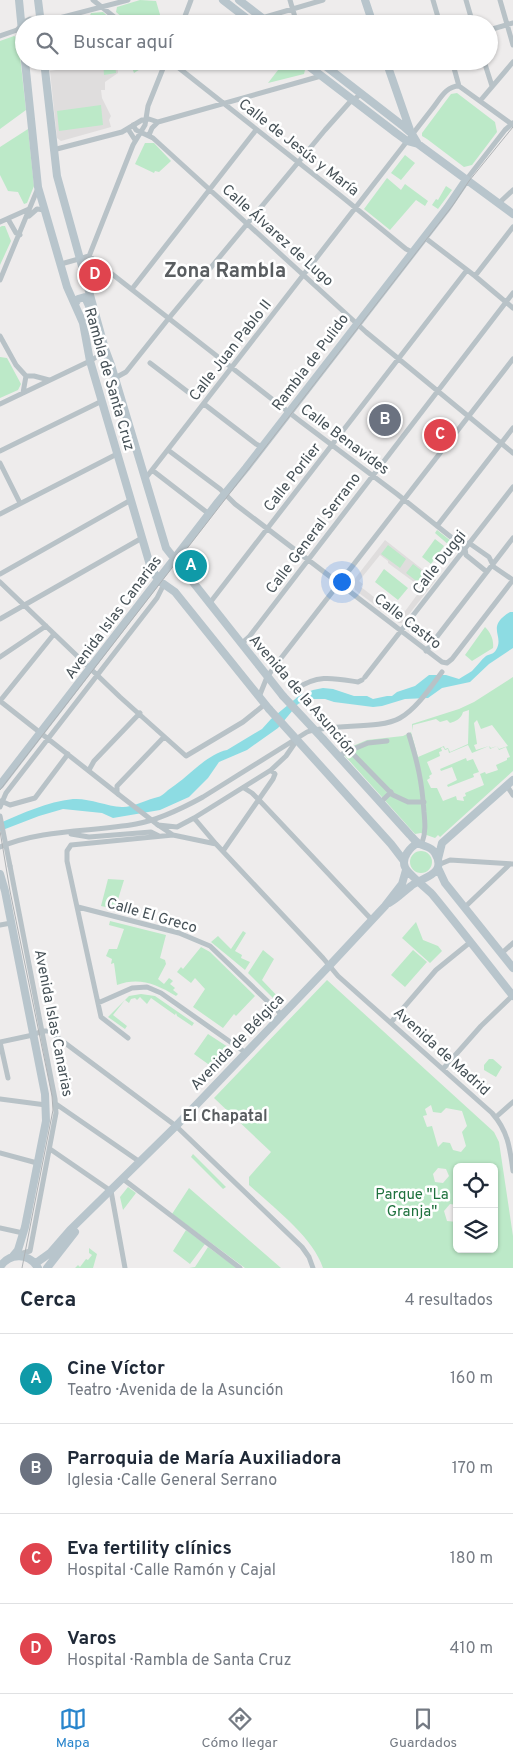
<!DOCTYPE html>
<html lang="es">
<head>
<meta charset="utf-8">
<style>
  body { margin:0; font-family:Overpass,sans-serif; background:#f2f2f3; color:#1f2937 }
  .controls { position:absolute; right:15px; bottom:15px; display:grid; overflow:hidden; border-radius:8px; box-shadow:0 1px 4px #0004 }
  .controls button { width:45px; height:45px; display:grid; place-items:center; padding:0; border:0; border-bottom:1px solid #e0e1e3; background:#fff; color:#1f2937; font:25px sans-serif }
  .you { position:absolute; left:341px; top:581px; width:18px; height:18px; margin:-12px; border:4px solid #fff; border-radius:50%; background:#1a73e8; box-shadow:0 0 0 8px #1a73e833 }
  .badge { display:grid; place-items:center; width:32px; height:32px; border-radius:50%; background:#2885cc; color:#fff; font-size:16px; font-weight:700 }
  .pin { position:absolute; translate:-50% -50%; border:2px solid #fff; box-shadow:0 1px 5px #0006 }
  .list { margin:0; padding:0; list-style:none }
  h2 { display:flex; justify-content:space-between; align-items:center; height:65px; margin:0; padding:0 20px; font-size:21px }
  h2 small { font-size:16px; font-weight:400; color:#747a83 }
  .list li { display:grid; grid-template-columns:32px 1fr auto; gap:15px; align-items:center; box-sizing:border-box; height:90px; padding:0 20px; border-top:1px solid #e0e1e3 }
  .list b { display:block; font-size:19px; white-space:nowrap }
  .list p { margin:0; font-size:16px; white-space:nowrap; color:#747a83 }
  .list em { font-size:16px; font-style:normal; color:#747a83 }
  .icon { flex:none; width:28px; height:28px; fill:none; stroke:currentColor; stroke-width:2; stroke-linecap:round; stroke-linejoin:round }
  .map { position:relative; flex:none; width:513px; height:1268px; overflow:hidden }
  .search { position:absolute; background:#fff; box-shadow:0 1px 4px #0004; left:15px; right:15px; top:15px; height:55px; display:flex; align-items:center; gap:12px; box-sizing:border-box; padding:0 18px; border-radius:28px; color:#747a83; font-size:19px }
  .sheet { height:425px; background:#fff }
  nav { display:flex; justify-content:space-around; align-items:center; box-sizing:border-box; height:70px; border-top:1px solid #e0e1e3; background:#fff; font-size:14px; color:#747a83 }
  nav a { display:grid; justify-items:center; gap:2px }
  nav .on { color:#2885cc }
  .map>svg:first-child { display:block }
  .education { fill:#dfdddd; fill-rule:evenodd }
  .green { fill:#bce9c8; fill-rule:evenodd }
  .water { fill:#8ddce3 }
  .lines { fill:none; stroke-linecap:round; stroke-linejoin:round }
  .street { stroke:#b8c2c7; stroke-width:5 }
  .secondary { stroke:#b8c5cc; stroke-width:8 }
  .tram { stroke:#aeb2b5; stroke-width:1 }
  .street-bridge { stroke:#b8c2c7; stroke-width:5 }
  .secondary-bridge { stroke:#b8c5cc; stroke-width:8 }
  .labels { text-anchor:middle; stroke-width:5; stroke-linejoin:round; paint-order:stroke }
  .street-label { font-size:15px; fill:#465157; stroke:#fff }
  .park-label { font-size:15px; fill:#1e713d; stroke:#fff }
  .neighbourhood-label { font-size:16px; font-weight:bold; fill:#595d60; stroke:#fff }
  .district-label { font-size:20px; font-weight:bold; fill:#595d60; stroke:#fff }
</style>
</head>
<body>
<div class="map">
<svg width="513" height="1268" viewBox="0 0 513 1268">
  <rect width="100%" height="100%" fill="#eeecec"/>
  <path class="education" d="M97,61H117L118,73L105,82V90H101L102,98L111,116L109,120L111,127L61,141L57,138L50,71L97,63Z
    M385,540L436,580L402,623H399L355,590L353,581ZM380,555L388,561V563L422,588L403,614L398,611L396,614L361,587L363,584L359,581Z"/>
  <path class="green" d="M140,0L156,1L161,18L157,20L160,24H130L116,12L117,7Z
    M103,12L114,22L112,24H90L89,18L91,13Z
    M14,36L18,38L26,110L0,129V41Z
    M103,61H115L116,73L104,75Z
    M122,61H153L134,73L131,65L125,67Z
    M285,61H294L305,70L304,74L268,83Z
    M457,93L495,122L497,132L472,165L464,167L427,139L422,136V133L451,94Z
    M101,105L103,125L59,131L57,111Z
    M28,129L34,186L27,203L24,204L18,192L8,191L0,175V147Z
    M145,143H154L171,161L159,172L155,171L154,173L135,164Z
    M405,155L415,163L401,180L391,173Z
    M387,178L401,190L405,184L428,201L425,206L416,200L390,230L364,209Z
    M446,186L452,190L438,209L432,205L436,199L438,200Z
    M2,226H5L11,241L0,265V227Z
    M0,357L7,358L21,384L18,390L0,398Z
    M437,530L456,545V551L450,559L444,555L450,546L435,533Z
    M435,539L444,546L431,564L422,557Z
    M388,545L406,559L400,568L381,554Z
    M413,564L431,578L424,587L406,573Z
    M384,569L408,588L398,600L375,582Z
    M485,627C491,633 494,640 493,648L472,661L465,655Z
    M513,677V771L440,837L438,835L435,838L421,833L415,834L345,756L347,754L346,749L367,740L403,736L413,731L412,724L459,709L474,702ZM469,710L468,744L450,752L448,748L445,749L444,746L418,757L411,732L413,731V725L436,719L440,722L447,720L450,723C456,721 461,719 463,712ZM477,720L481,729L492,725L508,746L499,749L497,746L491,748L489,746L476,750L474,745L477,744L474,723ZM468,745L472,753L489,746L490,749L497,746L499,750L506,747L510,757L507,758V760L496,765L498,770L486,774L485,772L480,774L484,785L465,793L466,796L463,797L464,801L457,800L456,796L443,801L437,788H431L427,780L430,778L429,776L432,774L427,762L440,756L439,752L442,751L441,748L443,747L445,750L448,749L449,753Z
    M466,758L467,761L473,759L479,772L473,774L474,777L448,787L447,785L457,780L452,767L441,771L440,769Z
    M410 862a11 11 0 1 1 22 0a11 11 0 1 1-22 0Z
    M108,879L124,880L115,909L101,906Z
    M110,921L166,935L160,958L165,960L166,964L158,979L164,984L169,978L173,981L170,984L175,988L173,990L178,994L176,996C156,984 139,977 117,985L114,963L111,964L112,959L106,956L109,949H117L124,929L109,925Z
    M416,922L423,940L438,946L442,951L430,963L402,938Z
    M243,931L246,933L235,951L242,955L241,958L250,962L245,970L211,942L218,936L231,949Z
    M201,947L210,952L255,996L236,1016L234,1014L223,1028L193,1007L205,989L195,978L191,983L177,972L181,967L183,969Z
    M263,950L274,959L262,980L281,1000L278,1003L248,973Z
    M413,950L427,962L405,987L391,975Z
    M327,980L494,1132L499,1142L513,1236V1268H323C313,1237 273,1207 249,1185V1177L271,1152L214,1098ZM431,1105L433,1112L441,1113L446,1108L462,1111L467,1126L462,1132L466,1146L461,1152L453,1150L450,1143L443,1142L438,1147L432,1126L427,1127L423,1116L427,1115L425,1109ZM457,1167H494V1249H457V1222L447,1221L444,1211L450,1204L457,1205ZM438,1168L446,1169L449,1176L443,1183L435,1182L433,1174Z
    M141,994L155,996L194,1023L192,1026L177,1016L176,1013L175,1015L151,998L147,1004L140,997L137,1000L135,998L131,999L129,1003L125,1000L113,1015L127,1026L125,1029L108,1017L129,996Z
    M208,1034L231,1049L232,1052L215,1069L194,1054Z
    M489,1059H493L502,1067L496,1077L484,1070V1065Z
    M193,1154L226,1187L223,1189L191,1157Z
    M128,1187L136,1193L123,1210L120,1197Z
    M189,1188L281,1268H245L172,1214Z
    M186,1230L205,1244L190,1264L173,1251Z
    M208,1247L237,1268H189L195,1267Z
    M89,1248L97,1254L93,1268H75L78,1265L80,1267L86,1259L88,1260L92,1255L89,1253Z"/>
  <path class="water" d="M510,612H513V648L489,664L470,682L442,688L428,698L405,699L382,706L373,707L334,702L325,699H308L298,704L278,728L247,750L219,762L208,778L189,797L160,810L113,818L102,813L63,809L39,816L0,831V823C23,813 47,802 73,799C90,798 105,806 122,807C130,808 149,799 158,797C163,796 166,791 171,788C188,777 207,754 227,750L262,729L271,719L300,695L313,690L323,688L333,689L354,696H367L373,699L387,696H392L397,692L415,686L429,675H446L459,679C463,676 468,674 472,671C477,666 481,660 486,656C490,654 494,654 496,650C505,636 485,627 510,612Z"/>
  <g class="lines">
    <path class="street" d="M93,0L123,24
      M290,0L297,24
      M433,0L440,24
      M466,0L473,24
      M500,0L513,45
      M262,18L323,0
      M182,24L191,0
      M489,30L513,23
      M0,36L17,30L26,21L30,19L48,21L128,0
      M170,61L341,196L406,249L412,252
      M452,61L459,86
      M484,61L492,86
      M459,86L513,125
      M480,101L513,62
      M133,125L136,130L153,138L366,332L513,453
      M128,129L135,140
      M149,135L152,128L158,122L321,76
      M53,150L122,132L142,120L149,119L158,122
      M466,180L505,130L513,123
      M499,203L513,190
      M29,216L37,209L45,210
      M8,219L16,233L20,235
      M0,222L29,209
      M424,237L475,276L513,308
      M61,264L89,256L300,421L397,494L461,545L465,549L466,555L487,572
      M84,269L133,145L145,125L148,106L166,61
      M475,276L513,227
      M0,280L38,188
      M132,289L256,130
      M0,336L16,365L26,376
      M150,363L188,392
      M115,378L126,372L169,318L325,130L349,103L361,94
      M23,393L26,376H34L49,380
      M0,404L90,361L98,356L105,349
      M204,404L256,444L262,447
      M168,450L220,489L235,504L442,662L447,663L452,659L513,580
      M0,451L102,401
      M0,463L20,503
      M152,470L209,514
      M145,479L432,109C440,99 446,86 459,86
      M0,514L117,454
      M437,526L513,428
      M469,543L489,557L494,567L513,580
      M0,574L131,500
      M0,582L120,697L186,756L243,722L264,705
      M209,604L467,270
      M0,619L142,538
      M241,644L249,637L513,293
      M426,651L513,538
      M0,657L46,626
      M365,677L513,487
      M296,689C318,674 333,678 358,682L362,680
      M259,697L267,677L278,662L513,359
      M0,701L118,794
      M0,701L54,634
      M409,735C418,764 422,782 424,812C425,823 426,832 422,843
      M349,751L368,743L387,741
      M339,757L345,752L350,751L393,795L408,802H424
      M89,770L94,761L140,713
      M507,786L513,795
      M244,788L252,793L259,800L372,920
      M117,793V786L164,737
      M383,800L391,792
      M1,801L10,805L35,798L68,754
      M0,807L6,793L157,598L164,584
      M194,818L216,844L323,958L338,976L492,1113C508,1131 510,1148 513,1171
      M158,825L177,827L194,818L271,770L286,756L297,740
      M158,825L173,835L216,844
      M71,834L89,837L151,832L159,836
      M0,847C42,829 91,832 136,824C159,820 183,808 203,797L307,732C334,723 379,730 400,718C417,708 430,688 442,672
      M223,851L273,779L275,774L271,770
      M438,865L450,860L513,864
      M10,866L55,1099L56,1113L30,1251L16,1255
      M78,907L179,933L210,946L282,1015
      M465,907L510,864
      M0,925L11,923
      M502,953L513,943
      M98,1003L132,988L147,987L161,993L246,1053
      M393,1020L436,970L468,944
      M128,1038L101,1017L67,861V851L71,845L173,835
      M0,1042L33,1035L42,1031H49L176,1126L302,1247L309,1257L313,1268
      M0,1042L8,1078
      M443,1069L481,1026L511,997
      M0,1099L46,1105
      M56,1104L140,1162
      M496,1117L513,1102
      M50,1149L111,1191L125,1268
      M0,1153L37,1163
      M123,1179L240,1268
      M0,1228L23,1233"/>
    <path class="secondary" d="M19,0L24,52
      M38,0L41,24
      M223,0L254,24
      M239,0L270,24
      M365,0L373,24
      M25,61L38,187L67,287L83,323L90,361L150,565L158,580L175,592L269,709
      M44,61L57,176L105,349L111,365L166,548L283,696
      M302,61L396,133L407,141L418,144L513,214
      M319,61L403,126L412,134L418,144
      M386,61L410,130
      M75,304L78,299L85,297L90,308
      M323,739L410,835C412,837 415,841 418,843C424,847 431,846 435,853C448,875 422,877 411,886C403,892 398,898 389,903
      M297,740L391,844L404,861
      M0,785L218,502L246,468L447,208L466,180
      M418,843C410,847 401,858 405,867C408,874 425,887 432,894C460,928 486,962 513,996
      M438,859L442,843L513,780
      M438,868L445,883L513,968
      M0,874L5,891L45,1094L46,1121L25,1227L18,1250L13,1256
      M36,1263L50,1253L70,1230L176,1126L329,966L385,906L402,884L406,870
      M0,1267C10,1252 29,1253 38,1268
      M47,1268L75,1232"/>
    <path class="tram" d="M0,790L453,205L469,181L513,127
      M0,831L10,891L52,1096L53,1110L22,1268"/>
    <path class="street-bridge" d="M118,794L158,825
      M0,816L10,866"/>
    <path class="secondary-bridge" d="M283,696L323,739
      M269,709L297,740"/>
  </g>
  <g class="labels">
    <g class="street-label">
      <text transform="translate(299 147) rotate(38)" y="5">Calle de Jesús y María</text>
      <text transform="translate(278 235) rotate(42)" y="5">Calle Álvarez de Lugo</text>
      <text transform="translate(230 350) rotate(-52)" y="5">Calle Juan Pablo II</text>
      <text transform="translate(310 362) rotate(-53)" y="5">Rambla de Pulido</text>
      <text transform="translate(110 379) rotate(74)" y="5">Rambla de Santa Cruz</text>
      <text transform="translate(345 439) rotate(37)" y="5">Calle Benavides</text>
      <text transform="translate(292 477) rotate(-52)" y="5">Calle Porlier</text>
      <text transform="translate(313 533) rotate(-53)" y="5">Calle General Serrano</text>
      <text transform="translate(439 562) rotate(-52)" y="5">Calle Duggi</text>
      <text transform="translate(113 617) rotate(-53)" y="5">Avenida Islas Canarias</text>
      <text transform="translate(408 621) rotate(38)" y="5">Calle Castro</text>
      <text transform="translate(303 695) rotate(49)" y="5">Avenida de la Asunción</text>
      <text transform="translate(152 915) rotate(16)" y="5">Calle El Greco</text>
      <text transform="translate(54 1023) rotate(79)" y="5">Avenida Islas Canarias</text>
      <text transform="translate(237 1042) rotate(-46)" y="5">Avenida de Bélgica</text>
      <text transform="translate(442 1051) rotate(42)" y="5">Avenida de Madrid</text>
    </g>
    <g class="park-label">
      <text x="412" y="1199">Parque "La<tspan x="412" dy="17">Granja"</tspan></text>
    </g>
    <g class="neighbourhood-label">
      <text x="225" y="1121">El Chapatal</text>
    </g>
    <g class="district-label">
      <text x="225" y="277">Zona Rambla</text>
    </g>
  </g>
</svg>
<div class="controls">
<button><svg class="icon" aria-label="locate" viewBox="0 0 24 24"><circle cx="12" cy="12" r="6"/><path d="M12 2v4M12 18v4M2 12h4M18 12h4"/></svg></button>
<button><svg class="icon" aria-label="layers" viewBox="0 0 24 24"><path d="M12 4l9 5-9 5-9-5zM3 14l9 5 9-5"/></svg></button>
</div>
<div class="you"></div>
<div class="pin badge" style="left:191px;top:566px;background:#0f9aa8">A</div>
<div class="pin badge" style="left:385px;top:420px;background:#6b7280">B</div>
<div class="pin badge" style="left:440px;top:435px;background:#e0444e">C</div>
<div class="pin badge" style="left:95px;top:275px;background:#e0444e">D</div>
<div class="search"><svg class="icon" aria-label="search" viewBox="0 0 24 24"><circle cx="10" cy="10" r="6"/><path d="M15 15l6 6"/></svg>Buscar aquí</div>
</div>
<section class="sheet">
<h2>Cerca<small>4 resultados</small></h2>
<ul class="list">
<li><span class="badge" style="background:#0f9aa8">A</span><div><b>Cine Víctor</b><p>Teatro · Avenida de la Asunción</p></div><em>160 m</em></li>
<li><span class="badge" style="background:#6b7280">B</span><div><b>Parroquia de María Auxiliadora</b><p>Iglesia · Calle General Serrano</p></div><em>170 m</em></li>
<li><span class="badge" style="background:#e0444e">C</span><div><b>Eva fertility clínics</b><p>Hospital · Calle Ramón y Cajal</p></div><em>180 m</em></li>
<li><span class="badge" style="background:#e0444e">D</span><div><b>Varos</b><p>Hospital · Rambla de Santa Cruz</p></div><em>410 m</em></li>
</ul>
</section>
<nav>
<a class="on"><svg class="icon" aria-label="map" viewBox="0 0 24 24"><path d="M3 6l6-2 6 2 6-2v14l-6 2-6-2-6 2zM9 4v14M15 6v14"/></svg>Mapa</a>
<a><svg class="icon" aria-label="directions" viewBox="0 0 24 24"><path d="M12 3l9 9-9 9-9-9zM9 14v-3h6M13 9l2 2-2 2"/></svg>Cómo llegar</a>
<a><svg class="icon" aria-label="saved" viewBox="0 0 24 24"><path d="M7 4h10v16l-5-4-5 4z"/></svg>Guardados</a>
</nav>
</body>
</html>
